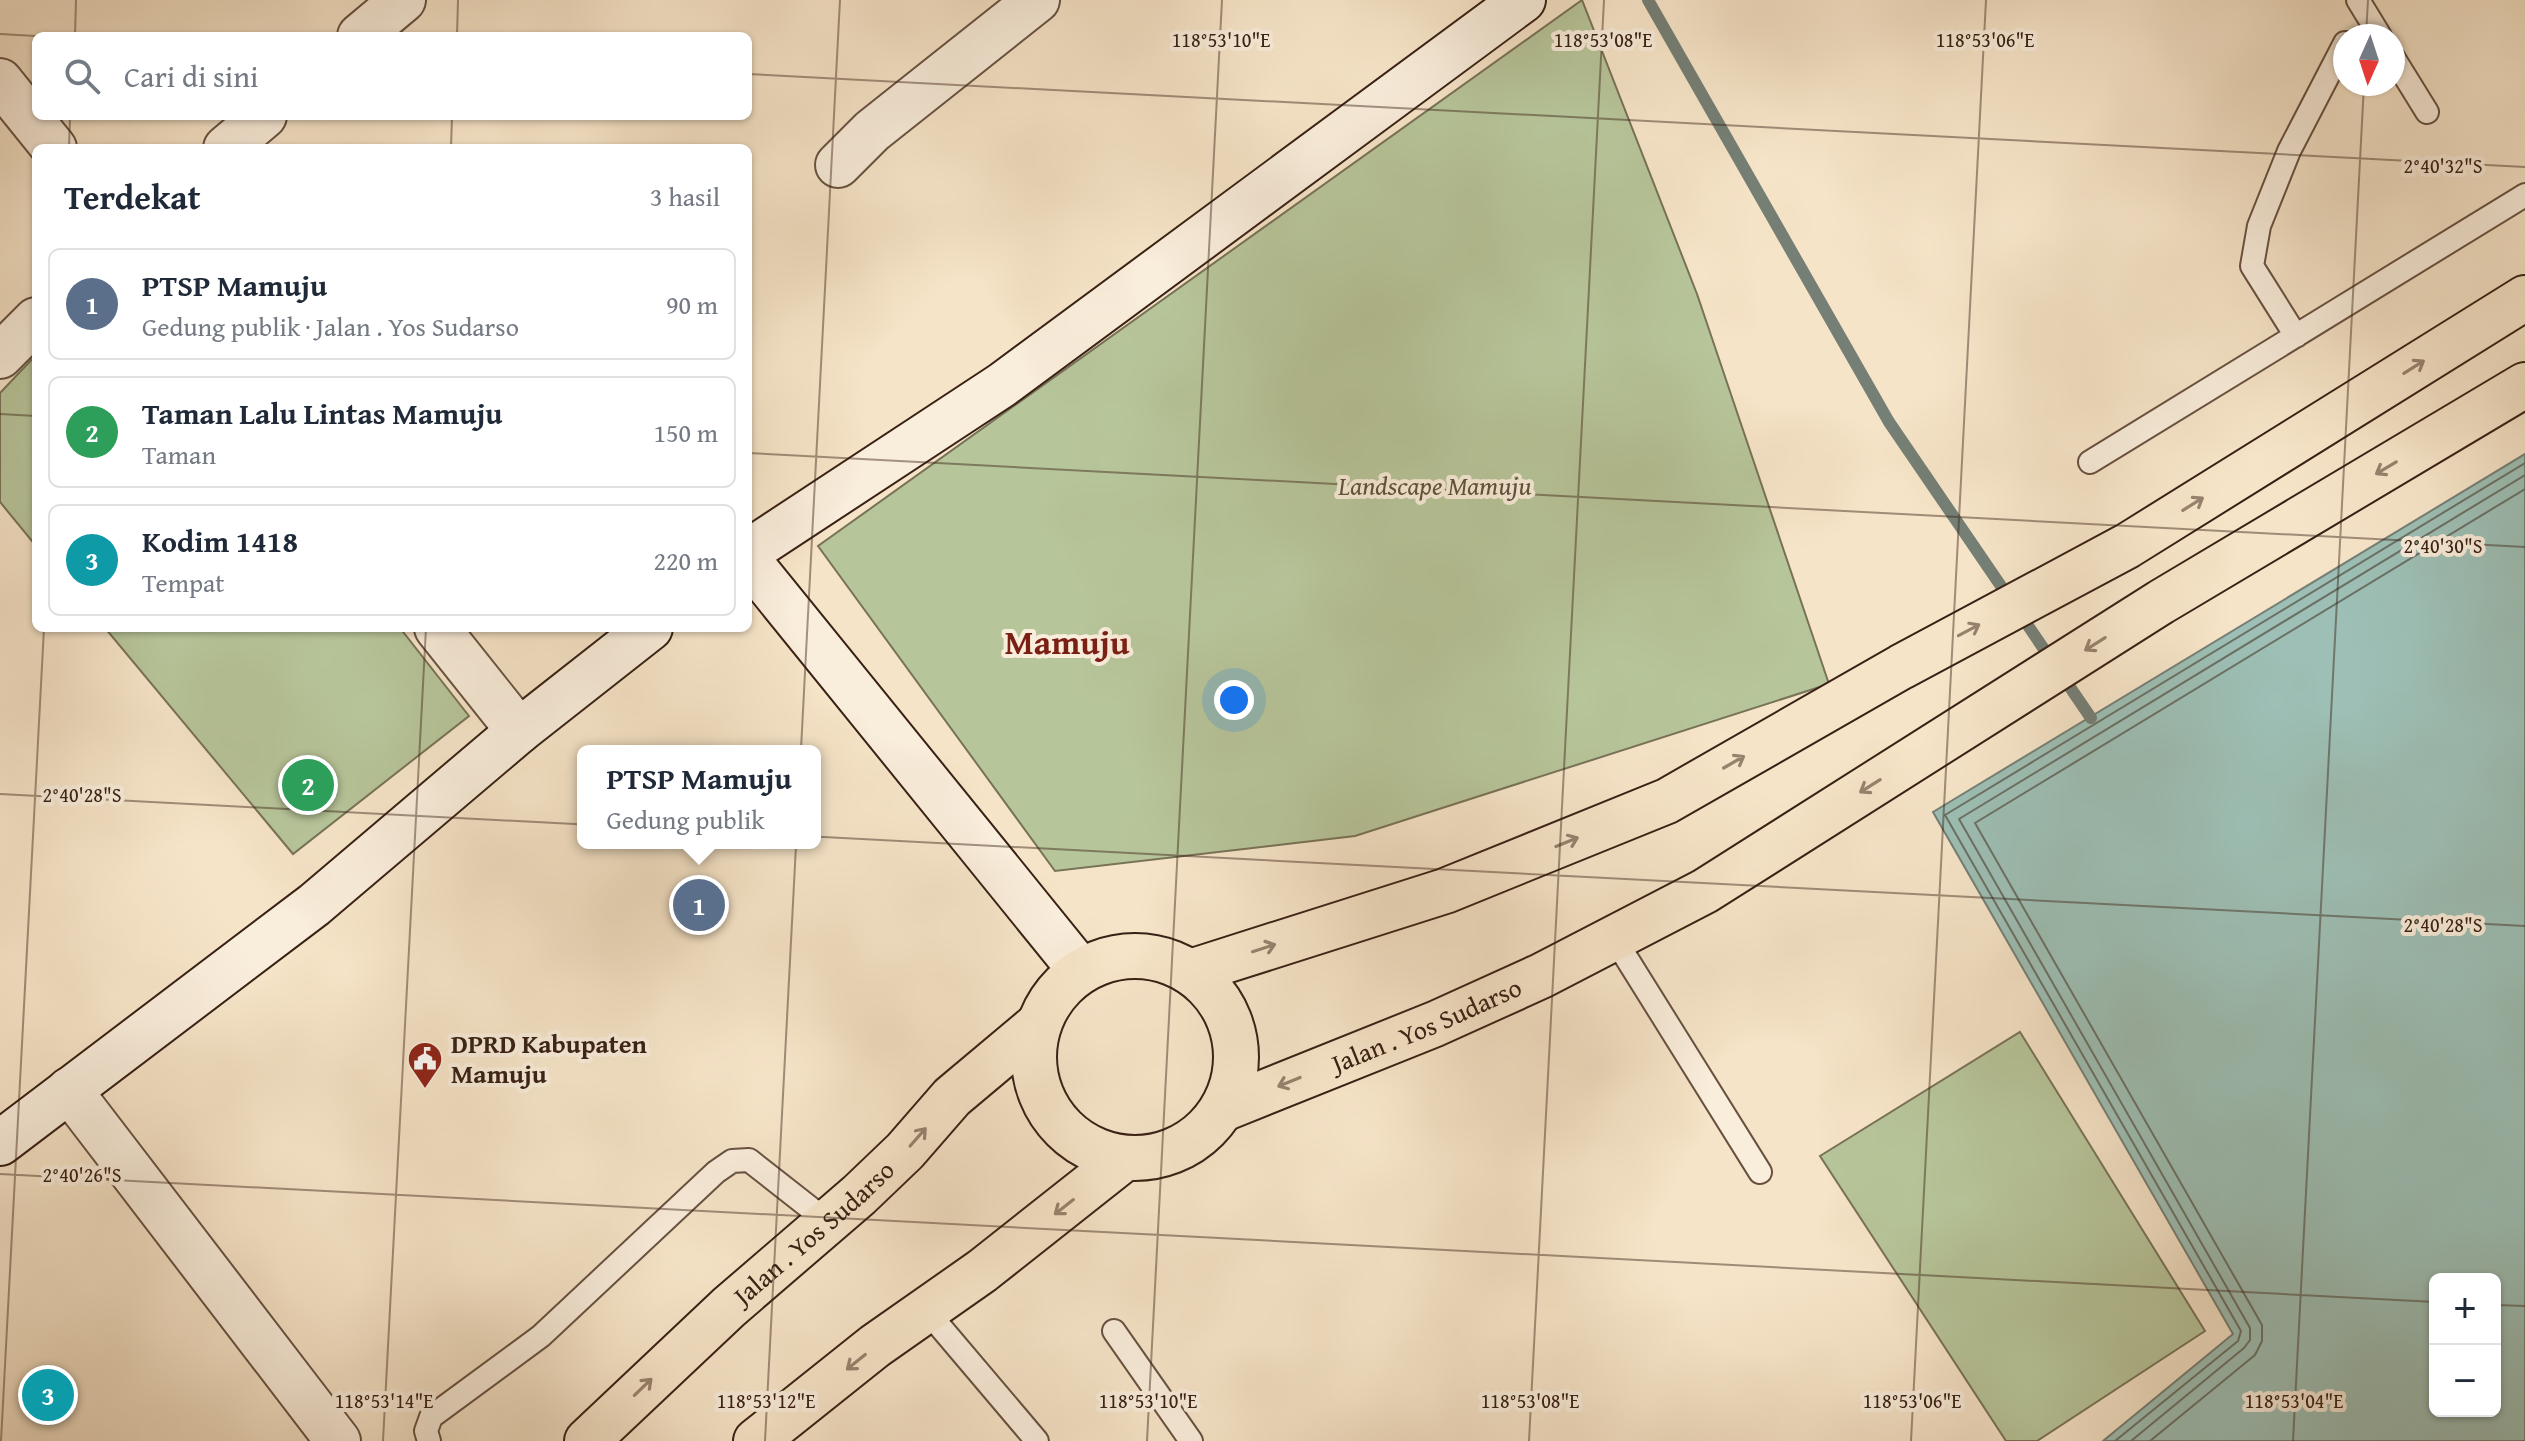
<!DOCTYPE html>
<html lang="id">
<head>
<meta charset="utf-8">
<style>
  body { margin:0; font-family:"Gentium Book Plus",serif; background:#f2f2f3; color:#1f2937 }
  .controls { position:absolute; right:24px; bottom:24px; display:grid; overflow:hidden; border-radius:12px; box-shadow:0 2px 6px #0004 }
  .controls button { width:72px; height:72px; display:grid; place-items:center; padding:0; border:0; border-bottom:2px solid #e0e1e3; background:#fff; color:#1f2937; font:40px sans-serif }
  .compass { position:absolute; left:2333px; top:24px; width:72px; height:72px; border-radius:50%; background:#fff; box-shadow:0 2px 6px #0004; rotate:183deg }
  .you { position:absolute; left:1234px; top:700px; width:28px; height:28px; margin:-20px; border:6px solid #fff; border-radius:50%; background:#1a73e8; box-shadow:0 0 0 12px #1a73e833 }
  .badge { display:grid; place-items:center; width:52px; height:52px; border-radius:50%; background:#8f2418; color:#fff; font-size:26px; font-weight:700 }
  .pin { position:absolute; translate:-50% -50%; border:4px solid #fff; box-shadow:0 2px 8px #0006 }
  .popup { position:absolute; left:577px; top:745px; width:244px; height:104px; box-sizing:border-box; display:grid; place-content:center; border-radius:12px; background:#fff; filter:drop-shadow(0 2px 6px #0005); font-size:26px; white-space:nowrap; color:#747a83 }
  .popup b { font-size:30px; color:#1f2937 }
  .popup::after { content:''; position:absolute; left:50%; top:100%; margin-left:-16px; border:16px solid transparent; border-top-color:#fff }
  .list { margin:0; padding:0; list-style:none }
  h2 { display:flex; justify-content:space-between; align-items:center; height:104px; margin:0; padding:0 32px; font-size:34px }
  h2 small { font-size:26px; font-weight:400; color:#747a83 }
  .list li { display:grid; grid-template-columns:52px 1fr auto; gap:24px; align-items:center; box-sizing:border-box; height:112px; margin:0 16px 16px; padding:0 16px; border:2px solid #e0e1e3; border-radius:12px }
  .list b { display:block; font-size:30px; white-space:nowrap }
  .list p { margin:0; font-size:26px; white-space:nowrap; color:#747a83 }
  .list em { font-size:26px; font-style:normal; color:#747a83 }
  .icon { flex:none; width:44px; height:44px; fill:none; stroke:currentColor; stroke-width:2; stroke-linecap:round; stroke-linejoin:round }
  .map { position:relative; flex:none; width:2525px; height:1441px; overflow:hidden }
  .search { position:absolute; background:#fff; box-shadow:0 2px 6px #0004; left:32px; top:32px; width:720px; height:88px; display:flex; align-items:center; gap:20px; box-sizing:border-box; padding:0 28px; border-radius:12px; color:#747a83; font-size:30px }
  .panel { position:absolute; background:#fff; box-shadow:0 2px 6px #0004; left:32px; top:144px; width:720px; height:488px; border-radius:12px }
  .map>svg:first-child { display:block }
  .park { fill:#b7c59a; stroke:#787257; stroke-width:2 }
  .water { fill:#9dbfb5; stroke:#757f75; stroke-width:2; fill-rule:evenodd }
  .lines { fill:none; stroke-linecap:round; stroke-linejoin:round }
  .shore { stroke:#6a7064; stroke-width:2 }
  .stream { stroke:#757f75; stroke-width:12 }
  .service-casing { stroke:#685141; stroke-width:26 }
  .minor-casing { stroke:#685141; stroke-width:48 }
  .secondary-casing { stroke:#382014; stroke-width:48 }
  .trunk-casing { stroke:#382014; stroke-width:48 }
  .service { stroke:#f9eddb; stroke-width:22 }
  .minor { stroke:#f9eddb; stroke-width:44 }
  .secondary { stroke:#f9eddb; stroke-width:44 }
  .trunk { stroke:#f6e4c8; stroke-width:44 }
  .oneway { stroke:#97826e }
  .ticks { fill:none; stroke:#382014; stroke-width:2; stroke-opacity:0.45 }
  .labels { text-anchor:middle; stroke-width:8; stroke-linejoin:round; paint-order:stroke }
  .park-label { font-size:26px; font-style:italic; fill:#5e523c; stroke:#f9eddb }
  .street-label { font-size:26px; fill:#382014; stroke:#f9eddb }
  .poi-label { font-size:26px; font-weight:bold; fill:#382014; stroke:#f9eddb; text-anchor:start }
  .district-label { font-size:34px; font-weight:bold; fill:#7a1f14; stroke:#f9eddb }
  .ticks-label { font-size:20px; text-anchor:middle; fill:#382014; stroke:#f9eddb; stroke-width:8; stroke-linejoin:round; paint-order:stroke }
</style>
</head>
<body>
<div class="map">
<svg width="2525" height="1441" viewBox="0 0 2525 1441">
  <rect width="100%" height="100%" fill="#f6e4c8"/>
  <filter id="stains"><feTurbulence type="fractalNoise" baseFrequency=".0025" numOctaves="4"/><feColorMatrix values="0 0 0 0 .2 0 0 0 0 .09 0 0 0 0 .02 0 0 0 .5 -.17"/></filter>
  <radialGradient id="worn" r=".72"><stop offset=".6" stop-color="#630" stop-opacity="0"/><stop offset="1" stop-color="#630" stop-opacity=".3"/></radialGradient>
  <path class="park" d="M1582,0L1697,294L1829,684L1355,836L1055,871L818,546Z
    M36,355V546L0,502V393Z
    M105,628H400L469,716L293,854Z
    M2020,1032L2205,1331L2037,1441H2006L1820,1156Z"/>
  <path class="water" d="M2525,454V1441H2103L2233,1334L1933,812ZM2435,1279H2495V1411H2435Z"/>
  <g class="lines">
    <path class="shore" d="M2115,1441L2238,1341L2241,1331L1945,815L2525,463
      M2131,1441L2244,1348L2250,1340V1328L1959,819L2525,475
      M2150,1441L2255,1355L2262,1341V1325L1975,823L2525,489"/>
    <path class="stream" d="M1648,0L1889,422L2091,718"/>
    <defs>
      <path id="service" d="M2358,0L2380,36
        M2393,57L2427,112
        M2296,336L2252,266L2259,226L2289,151L2345,43
        M2090,462L2525,195
        M1614,938L1760,1172
        M926,1310L1037,1441
        M1114,1331L1191,1441
        M429,1441L426,1431L431,1417L541,1336L716,1172L732,1161L749,1160L828,1222"/>
      <path id="minor" d="M360,36L403,0
        M0,81L54,148
        M226,148L264,116
        M838,165L872,131L1037,0
        M0,356L36,320
        M437,628L519,731
        M69,1090L338,1441"/>
      <path id="secondary" d="M748,552L1002,385L1523,0
        M748,560L1081,971
        M0,1143L314,905L519,731L650,628"/>
      <g id="trunk">
        <circle cx="1135" cy="1057" r="101"/>
        <path d="M1190,972L1445,891L1667,801L1901,667L2127,546L2525,298"/>
        <path id="s1" d="M1223,1109L1435,1024L1541,976L1705,891L2161,602L2525,385"/>
        <path id="s2" d="M587,1441L729,1307L859,1195L905,1151L952,1097L1039,1024"/>
        <path d="M756,1441L875,1346L982,1271L1125,1158"/>
      </g>
    </defs>
    <use href="#service" class="service-casing"/>
    <use href="#minor" class="minor-casing"/>
    <use href="#secondary" class="secondary-casing"/>
    <use href="#trunk" class="trunk-casing"/>
    <use href="#service" class="service"/>
    <use href="#minor" class="minor"/>
    <use href="#secondary" class="secondary"/>
    <use href="#trunk" class="trunk"/>
  </g>
  <defs><path id="oneway-shaft" d="M-6 0H5M1.5-3L5.5 0L1.5 3" fill="none" stroke-width="1.6" stroke-linecap="round" stroke-linejoin="round" transform="scale(2)"/></defs>
  <g class="oneway">
    <use href="#oneway-shaft" transform="translate(2414 367) rotate(-32)"/>
    <use href="#oneway-shaft" transform="translate(2386 468) rotate(149)"/>
    <use href="#oneway-shaft" transform="translate(2193 504) rotate(-32)"/>
    <use href="#oneway-shaft" transform="translate(1969 630) rotate(-28)"/>
    <use href="#oneway-shaft" transform="translate(2095 644) rotate(148)"/>
    <use href="#oneway-shaft" transform="translate(1734 762) rotate(-30)"/>
    <use href="#oneway-shaft" transform="translate(1870 786) rotate(148)"/>
    <use href="#oneway-shaft" transform="translate(1567 842) rotate(-22)"/>
    <use href="#oneway-shaft" transform="translate(1264 948) rotate(-18)"/>
    <use href="#oneway-shaft" transform="translate(1289 1082) rotate(158)"/>
    <use href="#oneway-shaft" transform="translate(918 1137) rotate(-49)"/>
    <use href="#oneway-shaft" transform="translate(1064 1207) rotate(142)"/>
    <use href="#oneway-shaft" transform="translate(856 1362) rotate(141)"/>
    <use href="#oneway-shaft" transform="translate(643 1387) rotate(-44)"/>
  </g>
  <path class="ticks" d="M0,34L36,36M75,36L76,0M457,36L458,0M2366,36L2368,0M748,74L2525,167M69,148L70,116M451,148L452,116M0,414L36,416M748,453L2525,547M0,794L2525,926M0,1174L2435,1302M2495,1305L2525,1306M1,1441L44,628M383,1441L426,628M765,1441L840,0M1147,1441L1222,0M1529,1441L1604,0M1911,1441L1986,0M2293,1441L2364,84"/>
  <defs>
    <symbol id="civic-pin" viewBox="-11 -11 22 30"><path d="M0 17L-7.5 6A9.5 9.5 0 1 1 7.5 6Z" fill="#8f2418" stroke="#f9eddb"/><path d="M-.6-6.5H3V-4.5H.6V-3L4-1V1h2V6H-6V1h2V-1L-.6-3ZM-1.2 2.5V6h2.4V2.5Z" fill="#fff"/></symbol>
  </defs>
  <g fill-rule="evenodd">
    <use href="#civic-pin" x="405" y="1039" width="40" height="54"/>
  </g>
  <g class="labels">
    <g class="park-label">
      <text x="1435" y="495">Landscape Mamuju</text>
    </g>
    <g class="street-label">
      <text dy="9" stroke="none"><textPath href="#s1" startOffset="220">Jalan . Yos Sudarso</textPath></text>
      <text dy="9" stroke="none"><textPath href="#s2" startOffset="308">Jalan . Yos Sudarso</textPath></text>
    </g>
    <g class="poi-label">
      <text x="451" y="1053">DPRD Kabupaten<tspan x="451" dy="30">Mamuju</tspan></text>
    </g>
    <g class="district-label">
      <text x="1067" y="654">Mamuju</text>
    </g>
  </g>
  <g class="ticks-label">
    <text x="1221" y="47">118°53'10"E</text>
    <text x="1603" y="47">118°53'08"E</text>
    <text x="1985" y="47">118°53'06"E</text>
    <text x="2443" y="173">2°40'32"S</text>
    <text x="2443" y="553">2°40'30"S</text>
    <text x="82" y="802">2°40'28"S</text>
    <text x="2443" y="932">2°40'28"S</text>
    <text x="82" y="1182">2°40'26"S</text>
    <text x="384" y="1408">118°53'14"E</text>
    <text x="766" y="1408">118°53'12"E</text>
    <text x="1148" y="1408">118°53'10"E</text>
    <text x="1530" y="1408">118°53'08"E</text>
    <text x="1912" y="1408">118°53'06"E</text>
    <text x="2294" y="1408">118°53'04"E</text>
  </g>
  <rect width="100%" height="100%" filter="url(#stains)"/>
  <rect width="100%" height="100%" fill="url(#worn)"/>
</svg>
<div class="controls">
<button>+</button>
<button>−</button>
</div>
<svg class="compass" viewBox="-18 -18 36 36"><path d="M0-13l5 13h-10z" fill="#e53935"/><path d="M0 13l5-13h-10z" fill="#747a83"/></svg>
<div class="you"></div>
<div class="pin badge" style="left:699px;top:905px;background:#5c6f8a">1</div>
<div class="popup"><b>PTSP Mamuju</b>Gedung publik</div>
<div class="pin badge" style="left:308px;top:785px;background:#2e9e5b">2</div>
<div class="pin badge" style="left:48px;top:1395px;background:#0f9aa8">3</div>
<div class="search"><svg class="icon" aria-label="search" viewBox="0 0 24 24"><circle cx="10" cy="10" r="6"/><path d="M15 15l6 6"/></svg>Cari di sini</div>
<section class="panel">
<h2>Terdekat<small>3 hasil</small></h2>
<ul class="list">
<li><span class="badge" style="background:#5c6f8a">1</span><div><b>PTSP Mamuju</b><p>Gedung publik · Jalan . Yos Sudarso</p></div><em>90 m</em></li>
<li><span class="badge" style="background:#2e9e5b">2</span><div><b>Taman Lalu Lintas Mamuju</b><p>Taman</p></div><em>150 m</em></li>
<li><span class="badge" style="background:#0f9aa8">3</span><div><b>Kodim 1418</b><p>Tempat</p></div><em>220 m</em></li>
</ul>
</section>
</div>
</body>
</html>
